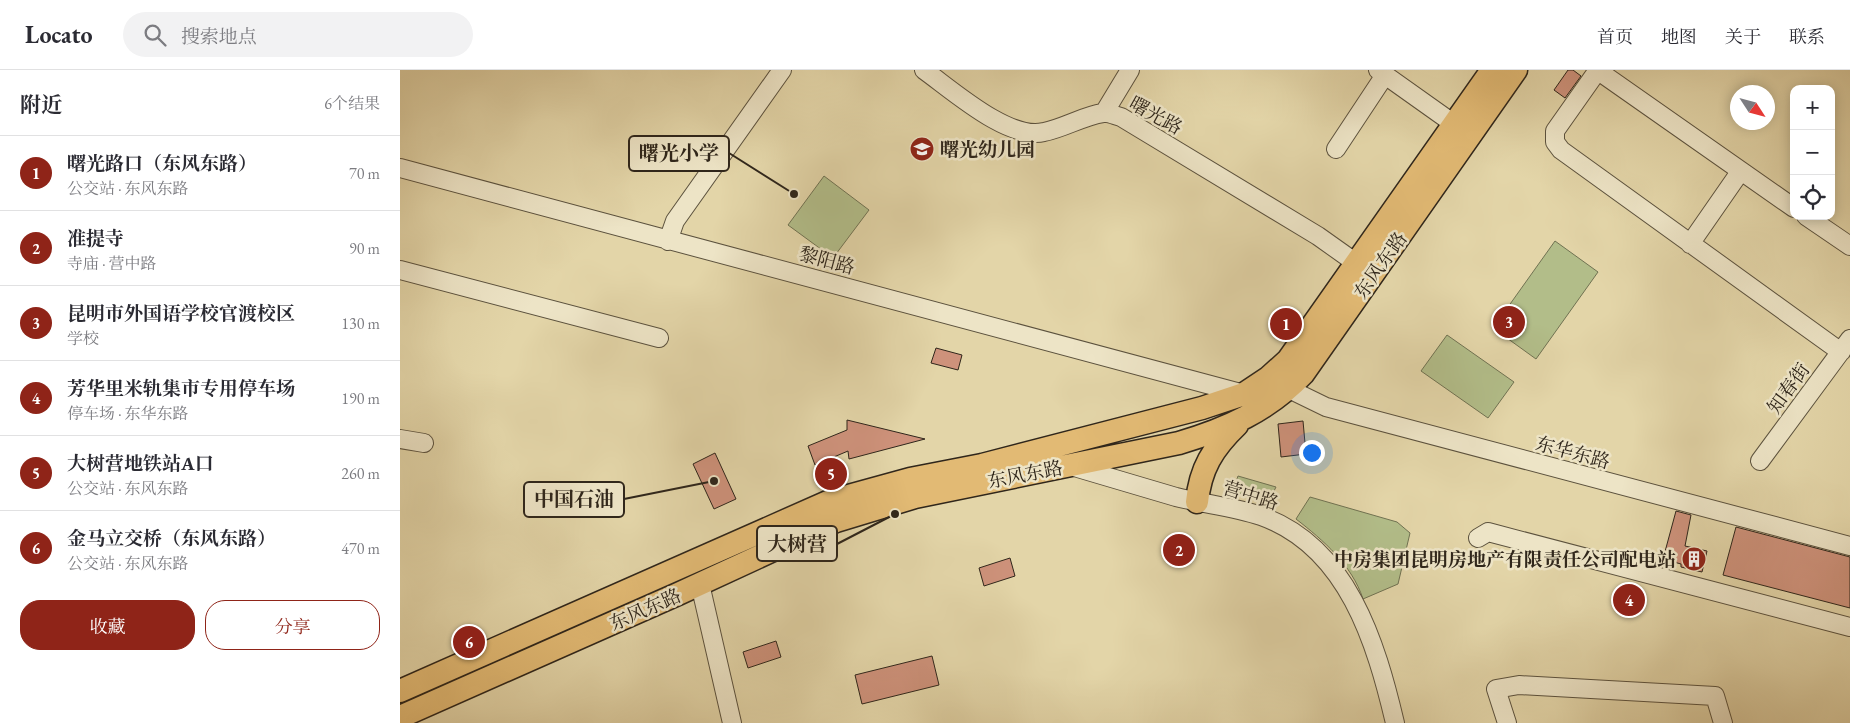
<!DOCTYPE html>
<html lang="zh">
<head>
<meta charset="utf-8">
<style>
  body { margin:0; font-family:"EB Garamond","Noto Serif SC",serif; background:#f2f2f3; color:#2b2b33 }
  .controls { position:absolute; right:15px; top:15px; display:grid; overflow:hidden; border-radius:10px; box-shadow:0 2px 12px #0003 }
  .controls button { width:45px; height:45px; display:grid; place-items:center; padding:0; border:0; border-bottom:1px solid #e1e1e2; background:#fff; color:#2b2b33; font:25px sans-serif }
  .compass { position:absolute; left:1330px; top:15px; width:45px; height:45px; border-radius:50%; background:#fff; box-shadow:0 2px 12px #0003; rotate:126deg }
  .you { position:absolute; left:911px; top:382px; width:18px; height:18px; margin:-12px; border:4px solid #fff; border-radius:50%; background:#1a73e8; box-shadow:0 0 0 8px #1a73e833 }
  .badge { display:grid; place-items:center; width:32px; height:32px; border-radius:50%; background:#8f2418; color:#fff; font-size:16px; font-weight:700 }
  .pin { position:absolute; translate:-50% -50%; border:2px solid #fff; box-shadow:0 1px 5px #0006 }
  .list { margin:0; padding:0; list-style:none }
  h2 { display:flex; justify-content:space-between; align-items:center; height:65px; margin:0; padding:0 20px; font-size:21px }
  h2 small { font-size:16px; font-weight:400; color:#7c7c81 }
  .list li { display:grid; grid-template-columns:32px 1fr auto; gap:15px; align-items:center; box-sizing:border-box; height:75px; padding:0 20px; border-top:1px solid #e1e1e2 }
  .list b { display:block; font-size:19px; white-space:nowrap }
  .list p { margin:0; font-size:16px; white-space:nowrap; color:#7c7c81 }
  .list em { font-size:16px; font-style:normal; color:#7c7c81 }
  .actions { display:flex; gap:10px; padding:15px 20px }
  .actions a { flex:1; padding:11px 0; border:1px solid #8f2418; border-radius:20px; text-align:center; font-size:18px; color:#8f2418 }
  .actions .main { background:#8f2418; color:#fff }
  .icon { flex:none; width:28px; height:28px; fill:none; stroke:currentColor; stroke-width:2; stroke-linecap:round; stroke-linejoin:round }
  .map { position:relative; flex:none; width:1450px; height:653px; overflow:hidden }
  header { display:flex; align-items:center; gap:30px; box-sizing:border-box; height:70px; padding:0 25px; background:#fff; border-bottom:1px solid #e1e1e2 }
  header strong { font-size:24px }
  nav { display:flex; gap:28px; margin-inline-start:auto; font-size:18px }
  .search { width:350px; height:45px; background:#f2f2f3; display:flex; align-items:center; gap:12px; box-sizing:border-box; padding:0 18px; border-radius:28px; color:#7c7c81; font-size:19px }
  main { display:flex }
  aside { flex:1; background:#fff }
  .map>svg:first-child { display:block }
  .green { fill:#b2bd89; stroke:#707252 }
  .building { fill:#ce927b; stroke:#2f261b }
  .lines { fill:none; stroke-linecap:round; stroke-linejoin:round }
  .minor-casing { stroke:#5c523e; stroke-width:20 }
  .major-casing { stroke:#2f261b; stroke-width:25 }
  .minor { stroke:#ede4c6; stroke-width:18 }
  .major { stroke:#e2ba74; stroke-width:22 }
  .labels { text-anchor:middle; stroke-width:5; stroke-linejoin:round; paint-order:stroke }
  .street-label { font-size:19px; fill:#2f261b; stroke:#ede4c6 }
  .poi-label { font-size:19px; font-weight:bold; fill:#2f261b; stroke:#ede4c6; text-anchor:start }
  .leader { fill:none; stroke:#2f261b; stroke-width:2 }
  .callout-dot { fill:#2f261b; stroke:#ede4c6; stroke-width:2 }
  .callout { fill:#ede4c6; stroke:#2f261b; stroke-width:2 }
  .callout-label { font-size:20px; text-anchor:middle; font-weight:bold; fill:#2f261b }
</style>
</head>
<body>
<header>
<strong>Locato</strong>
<div class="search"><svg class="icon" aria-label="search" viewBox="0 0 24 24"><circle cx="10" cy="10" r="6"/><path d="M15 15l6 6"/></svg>搜索地点</div>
<nav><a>首页</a><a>地图</a><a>关于</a><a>联系</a></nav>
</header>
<main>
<aside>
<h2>附近<small>6个结果</small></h2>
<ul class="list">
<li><span class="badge">1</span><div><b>曙光路口（东风东路）</b><p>公交站 · 东风东路</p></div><em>70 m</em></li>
<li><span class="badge">2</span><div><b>准提寺</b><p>寺庙 · 营中路</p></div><em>90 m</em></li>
<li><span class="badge">3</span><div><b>昆明市外国语学校官渡校区</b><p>学校</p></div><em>130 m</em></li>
<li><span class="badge">4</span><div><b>芳华里米轨集市专用停车场</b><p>停车场 · 东华东路</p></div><em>190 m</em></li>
<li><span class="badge">5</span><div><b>大树营地铁站A口</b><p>公交站 · 东风东路</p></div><em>260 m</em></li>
<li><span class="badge">6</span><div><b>金马立交桥（东风东路）</b><p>公交站 · 东风东路</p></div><em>470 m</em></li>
</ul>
<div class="actions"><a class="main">收藏</a><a>分享</a></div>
</aside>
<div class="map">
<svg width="1450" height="653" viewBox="0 0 1450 653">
  <rect width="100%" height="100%" fill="#e3d5a8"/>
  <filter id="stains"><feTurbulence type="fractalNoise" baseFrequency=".004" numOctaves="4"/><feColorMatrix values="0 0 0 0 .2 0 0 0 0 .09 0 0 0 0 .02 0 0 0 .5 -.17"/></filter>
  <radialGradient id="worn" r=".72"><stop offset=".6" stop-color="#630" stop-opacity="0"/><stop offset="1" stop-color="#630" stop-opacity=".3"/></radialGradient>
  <path class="green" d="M424,106L469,140L433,188L388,155Z
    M1155,171L1198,202L1136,289L1093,258Z
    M1047,265L1114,312L1088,348L1021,301Z
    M838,406L876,417L868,433L833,421Z
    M910,427L997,452L1010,463L998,514L963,529C952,495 923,470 896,449Z"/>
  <path class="building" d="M1168,0H1173L1181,6L1165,28L1154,20Z
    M536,278L562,285L558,300L531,293Z
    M447,350L525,369L449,389L448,381L415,395L408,376L447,360Z
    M903,351L906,384L881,387L878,354Z
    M315,383L336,429L314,439L293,394Z
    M1276,441L1291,445L1285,476L1307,481L1302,502L1281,497V494L1263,489Z
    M1336,457L1450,487V538L1323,505Z
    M610,488L615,506L584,516L579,498Z
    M376,571L381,587L348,598L343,582Z
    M532,586L539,615L462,634L455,605Z"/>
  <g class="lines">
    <defs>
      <path id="minor" d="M524,0C552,20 609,71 644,62C664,58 683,46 703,43C708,42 716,46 721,47L918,166L956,193
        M978,0L1054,54
        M1197,0L1394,138
        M1198,0L1155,61V72L1161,80L1441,282
        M704,43L730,0
        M936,79L985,5
        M0,98L844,324
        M1406,146L1450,176
        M268,171L275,151L382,0
        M1290,174L1340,102
        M0,200L259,268
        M889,319L926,337L1450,476
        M0,369L24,373
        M1360,391L1450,269
        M671,396C706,406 741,417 776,427C804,434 834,437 861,446C948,477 976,573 995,653
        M1078,468L1088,462L1450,557
        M300,514L332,653
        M1107,653L1096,619L1119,615L1315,626L1323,653"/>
      <path id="major" d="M797,432C800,399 813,378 837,355
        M0,621L430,431L510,409L582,395L802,338L844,324L868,308L888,290L1092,0
        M0,647L278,524L436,451L515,427L779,373C826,359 868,341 903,304L1116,0"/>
    </defs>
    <use href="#minor" class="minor-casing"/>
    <use href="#major" class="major-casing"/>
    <use href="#minor" class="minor"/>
    <use href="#major" class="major"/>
  </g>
  <defs>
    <symbol id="school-disc" viewBox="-11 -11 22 22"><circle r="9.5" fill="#8f2418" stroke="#ede4c6"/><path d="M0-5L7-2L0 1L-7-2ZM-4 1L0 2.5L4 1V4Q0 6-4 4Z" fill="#fff"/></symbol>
    <symbol id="building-disc" viewBox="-11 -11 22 22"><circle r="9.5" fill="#8f2418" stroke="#ede4c6"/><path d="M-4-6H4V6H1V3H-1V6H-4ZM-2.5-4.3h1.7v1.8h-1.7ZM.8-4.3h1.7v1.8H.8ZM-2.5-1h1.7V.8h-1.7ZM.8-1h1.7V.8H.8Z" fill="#fff"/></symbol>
  </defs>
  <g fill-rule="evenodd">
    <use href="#school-disc" x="508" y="65" width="28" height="28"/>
    <use href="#building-disc" x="1280" y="475" width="28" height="28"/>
  </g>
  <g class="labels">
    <g class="street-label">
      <text transform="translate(756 45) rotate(29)" y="7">曙光路</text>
      <text transform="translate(427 190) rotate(15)" y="7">黎阳路</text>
      <text transform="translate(980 195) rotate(-55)" y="7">东风东路</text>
      <text transform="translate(1388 318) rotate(-54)" y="7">知春街</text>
      <text transform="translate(1173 382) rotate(15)" y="7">东华东路</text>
      <text transform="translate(625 404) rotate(-11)" y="7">东风东路</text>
      <text transform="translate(851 425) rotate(17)" y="7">营中路</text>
      <text transform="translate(245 539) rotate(-24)" y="7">东风东路</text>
    </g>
    <g class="poi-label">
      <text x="540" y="86">曙光幼儿园</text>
      <text x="1276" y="496" text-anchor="end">中房集团昆明房地产有限责任公司配电站</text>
    </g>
  </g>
  <path class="leader" d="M394 124L329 83M314 411L224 429M495 444L437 474"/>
  <g class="callout-dot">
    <circle cx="394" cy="124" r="5"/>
    <circle cx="314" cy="411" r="5"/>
    <circle cx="495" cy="444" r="5"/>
  </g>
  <g class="callout">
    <rect x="229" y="66" width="100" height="35" rx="5"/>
    <rect x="124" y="412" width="100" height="35" rx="5"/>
    <rect x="357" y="456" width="80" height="35" rx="5"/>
  </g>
  <g class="callout-label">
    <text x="279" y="90">曙光小学</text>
    <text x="174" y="436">中国石油</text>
    <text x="397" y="481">大树营</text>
  </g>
  <rect width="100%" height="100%" filter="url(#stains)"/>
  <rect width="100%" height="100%" fill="url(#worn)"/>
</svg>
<div class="controls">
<button>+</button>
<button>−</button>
<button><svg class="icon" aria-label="locate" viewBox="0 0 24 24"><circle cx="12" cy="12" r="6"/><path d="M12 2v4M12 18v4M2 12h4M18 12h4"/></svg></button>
</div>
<svg class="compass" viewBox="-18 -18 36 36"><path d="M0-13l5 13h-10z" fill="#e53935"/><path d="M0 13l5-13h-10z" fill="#7c7c81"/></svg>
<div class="you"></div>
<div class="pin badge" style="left:886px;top:254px">1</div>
<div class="pin badge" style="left:779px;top:480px">2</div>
<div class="pin badge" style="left:1109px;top:252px">3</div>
<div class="pin badge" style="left:1229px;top:530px">4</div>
<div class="pin badge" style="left:431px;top:404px">5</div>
<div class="pin badge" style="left:69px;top:572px">6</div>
</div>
</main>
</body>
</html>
